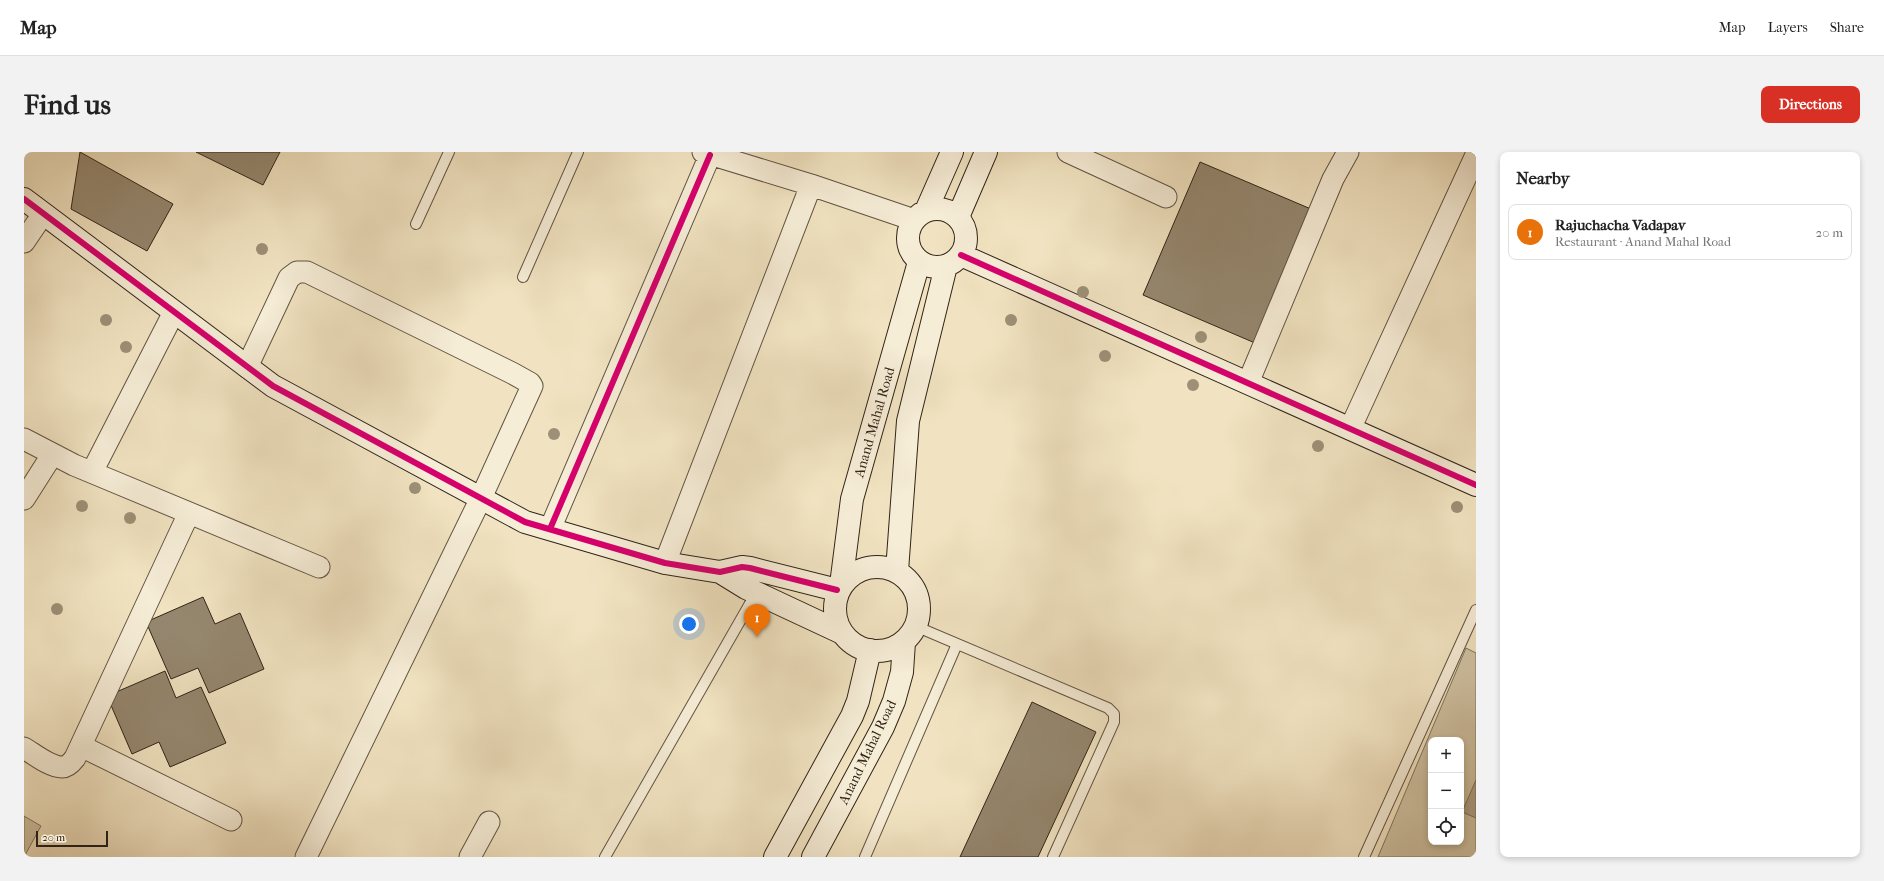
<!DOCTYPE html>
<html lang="en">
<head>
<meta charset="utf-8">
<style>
  body { margin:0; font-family:"IM FELL French Canon",serif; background:#f2f2f2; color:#222 }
  .controls { position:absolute; right:12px; bottom:12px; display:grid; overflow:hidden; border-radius:8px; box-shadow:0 2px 6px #0003 }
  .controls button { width:36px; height:36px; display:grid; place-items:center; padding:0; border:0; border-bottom:1px solid #e0e0e0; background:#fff; color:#222; font:20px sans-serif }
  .scale { position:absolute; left:12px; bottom:10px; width:72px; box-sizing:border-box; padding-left:4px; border:2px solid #312417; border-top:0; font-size:11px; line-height:14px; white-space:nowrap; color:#312417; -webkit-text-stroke:3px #f6edd7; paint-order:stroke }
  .you { position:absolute; left:665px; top:472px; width:14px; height:14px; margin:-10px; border:3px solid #fff; border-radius:50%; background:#1a73e8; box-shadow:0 0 0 6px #1a73e833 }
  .badge { display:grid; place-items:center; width:26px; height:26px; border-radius:50%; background:#d93025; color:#fff; font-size:13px; font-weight:700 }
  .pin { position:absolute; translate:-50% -33px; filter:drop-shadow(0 1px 2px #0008) }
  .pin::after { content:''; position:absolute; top:21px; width:14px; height:12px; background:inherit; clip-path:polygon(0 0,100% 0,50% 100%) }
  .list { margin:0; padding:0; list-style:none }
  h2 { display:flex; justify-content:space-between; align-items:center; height:52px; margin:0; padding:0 16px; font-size:17px }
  h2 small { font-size:13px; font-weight:400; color:#767676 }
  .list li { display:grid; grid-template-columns:26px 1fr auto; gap:12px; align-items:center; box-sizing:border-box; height:56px; margin:0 8px 8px; padding:0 8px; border:1px solid #e0e0e0; border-radius:8px }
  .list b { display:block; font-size:15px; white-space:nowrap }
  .list p { margin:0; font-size:13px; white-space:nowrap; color:#767676 }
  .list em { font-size:13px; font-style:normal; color:#767676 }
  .icon { flex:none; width:22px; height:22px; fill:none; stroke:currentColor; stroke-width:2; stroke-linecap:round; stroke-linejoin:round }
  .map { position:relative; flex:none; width:1452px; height:705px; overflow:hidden; border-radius:8px }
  header { display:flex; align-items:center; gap:24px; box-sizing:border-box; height:56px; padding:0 20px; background:#fff; border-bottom:1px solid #e0e0e0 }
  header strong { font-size:19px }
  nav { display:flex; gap:22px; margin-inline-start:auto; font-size:14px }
  .intro { display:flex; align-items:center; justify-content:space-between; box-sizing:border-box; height:96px; padding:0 24px }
  h1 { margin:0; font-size:28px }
  .button { padding:10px 18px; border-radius:8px; background:#d93025; color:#fff; font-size:14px; font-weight:700 }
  main { display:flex; gap:24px; padding:0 24px }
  aside { flex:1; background:#fff; border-radius:8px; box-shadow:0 2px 6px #0003 }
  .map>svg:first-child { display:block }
  .green { fill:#d0c3a4; stroke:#80745e; fill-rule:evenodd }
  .water { fill:#b0a287; stroke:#7d705a }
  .building { fill:#95876f; stroke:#312417 }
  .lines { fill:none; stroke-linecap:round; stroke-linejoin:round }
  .lane-casing { stroke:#615442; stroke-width:12 }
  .street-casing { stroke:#615442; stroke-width:23 }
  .secondary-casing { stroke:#312417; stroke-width:24 }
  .lane { stroke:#f6edd7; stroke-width:10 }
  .street { stroke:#f6edd7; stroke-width:21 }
  .secondary { stroke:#f6edd7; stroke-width:22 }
  .cycleway-casing { stroke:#f6edd7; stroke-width:8 }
  .cycleway { stroke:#d6006c; stroke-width:6 }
  .tree { fill:#9d9077 }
  .labels { text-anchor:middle; stroke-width:4; stroke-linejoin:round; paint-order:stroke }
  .street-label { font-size:14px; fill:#312417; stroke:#f6edd7 }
</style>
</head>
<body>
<header>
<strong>Map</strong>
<nav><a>Map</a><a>Layers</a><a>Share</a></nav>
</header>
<div class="intro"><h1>Find us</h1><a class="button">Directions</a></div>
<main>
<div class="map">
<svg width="1452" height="705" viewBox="0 0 1452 705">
  <rect width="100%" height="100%" fill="#f1e3c1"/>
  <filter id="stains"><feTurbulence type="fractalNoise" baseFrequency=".005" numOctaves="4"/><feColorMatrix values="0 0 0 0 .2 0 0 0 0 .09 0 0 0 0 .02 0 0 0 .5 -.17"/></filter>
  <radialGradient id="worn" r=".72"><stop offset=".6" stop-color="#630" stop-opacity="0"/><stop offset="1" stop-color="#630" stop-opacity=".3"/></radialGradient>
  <path class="green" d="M1442,496L1452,501V705H1354ZM1407,588H1437V690H1407Z
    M0,664L17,674L0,705Z"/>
  <path class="water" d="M1452,628V666L1438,660Z"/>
  <path class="building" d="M56,0L149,52L123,99L47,57Z
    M172,0H256L239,33Z
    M1176,10L1287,57L1231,191L1119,143Z
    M179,445L191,472L216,461L240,517L185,541L174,516L147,527L122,470Z
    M141,519L152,546L177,535L202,591L146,615L135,590L108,602L83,544Z
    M1008,550L1072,580L1014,705H936Z"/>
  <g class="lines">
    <defs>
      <path id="lane" d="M392,72L425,0
        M499,125L554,0
        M891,474L1084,556L1090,562V570L1029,705
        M581,705L732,441
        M841,705L933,492
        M1340,705L1452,458"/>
      <path id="street" d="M679,0L787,33L890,68
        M1044,0L1142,45
        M0,90L19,62
        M223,215L265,126L273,120H283L488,221L506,231L508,234L457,346L282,705
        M1224,231L1309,27L1324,0
        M1326,277L1452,3
        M0,287L50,313L295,415
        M68,320L150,160
        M0,347L28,303
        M526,377L686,3
        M641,411L787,33
        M57,594L207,668
        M0,596C10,602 26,615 38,615C44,615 48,610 51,606L165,361
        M446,705L465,670"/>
      <path id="secondary" d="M0,47L249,234L501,370L641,411L696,420L718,415L726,416L813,438
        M884 86a29 29 0 1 1 58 0a29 29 0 1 1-58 0Z
        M902,59L928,0
        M934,65L962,0
        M937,103L1452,333
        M811 457a42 42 0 1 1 84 0a42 42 0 1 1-84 0Z
        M873,419L884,269L922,114
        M696,420L722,436L816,480
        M817,433L828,347L895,110
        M751,705L828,564L834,549L846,498
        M789,705L859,575L870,549L878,520L880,490"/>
    </defs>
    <use href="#lane" class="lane-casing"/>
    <use href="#street" class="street-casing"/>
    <use href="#secondary" class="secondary-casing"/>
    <use href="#lane" class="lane"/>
    <use href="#street" class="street"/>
    <use href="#secondary" class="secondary"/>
    <defs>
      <path id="cycleway" d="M0,47L249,234L501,370L641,411L696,420L718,415L726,416L813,438
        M937,103L1452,333
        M526,377L686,3"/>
    </defs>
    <use href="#cycleway" class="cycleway-casing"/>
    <use href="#cycleway" class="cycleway"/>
  </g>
  <g class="tree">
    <circle cx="238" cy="97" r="6"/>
    <circle cx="1059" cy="140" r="6"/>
    <circle cx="82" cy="168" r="6"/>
    <circle cx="987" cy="168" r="6"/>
    <circle cx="1177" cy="185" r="6"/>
    <circle cx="102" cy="195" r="6"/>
    <circle cx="1081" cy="204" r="6"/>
    <circle cx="1169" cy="233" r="6"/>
    <circle cx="530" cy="282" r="6"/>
    <circle cx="1294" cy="294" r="6"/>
    <circle cx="391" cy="336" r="6"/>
    <circle cx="58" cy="354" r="6"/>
    <circle cx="1433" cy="355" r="6"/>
    <circle cx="106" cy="366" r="6"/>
    <circle cx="33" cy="457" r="6"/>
  </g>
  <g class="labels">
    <g class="street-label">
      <text transform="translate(850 270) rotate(-74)" y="5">Anand Mahal Road</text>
      <text transform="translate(843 600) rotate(-64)" y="5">Anand Mahal Road</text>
    </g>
  </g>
  <rect width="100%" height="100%" filter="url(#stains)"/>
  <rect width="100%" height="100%" fill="url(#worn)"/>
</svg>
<div class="controls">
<button>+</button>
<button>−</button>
<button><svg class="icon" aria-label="locate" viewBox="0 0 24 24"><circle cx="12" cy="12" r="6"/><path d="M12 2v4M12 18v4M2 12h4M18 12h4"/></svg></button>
</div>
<div class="scale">20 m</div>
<div class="you"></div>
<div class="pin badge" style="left:733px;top:485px;background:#e8710a">1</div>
</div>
<aside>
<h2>Nearby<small></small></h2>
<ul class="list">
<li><span class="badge" style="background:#e8710a">1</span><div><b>Rajuchacha Vadapav</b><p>Restaurant · Anand Mahal Road</p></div><em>20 m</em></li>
</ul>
</aside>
</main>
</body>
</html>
